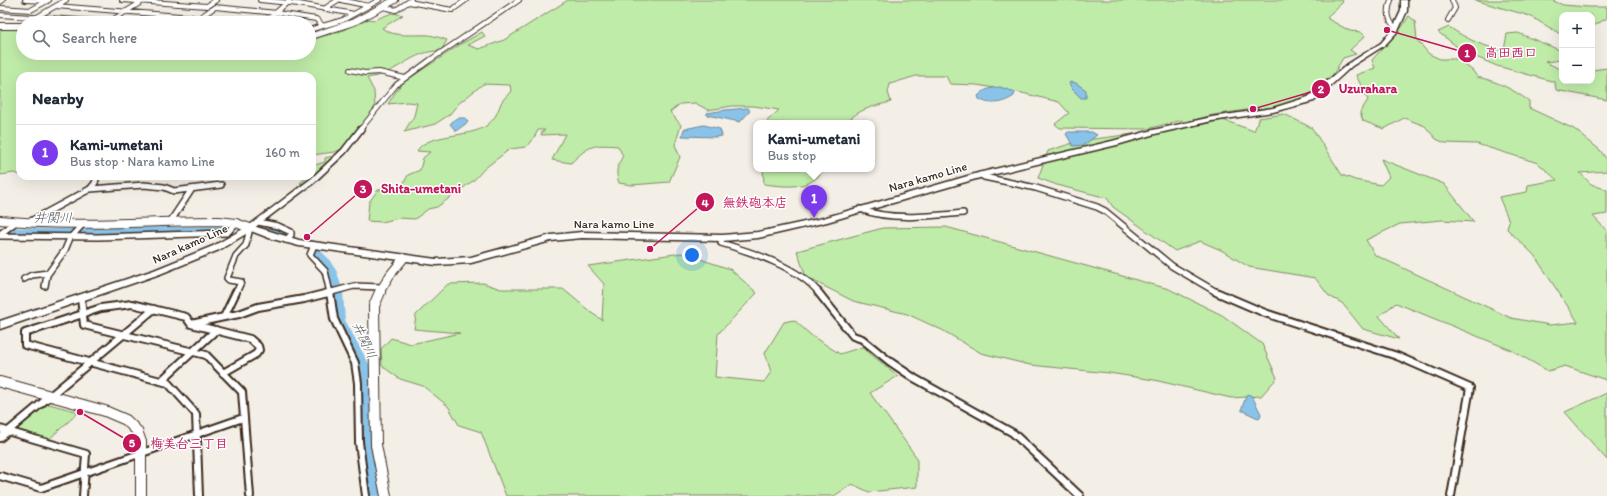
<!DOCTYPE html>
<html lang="en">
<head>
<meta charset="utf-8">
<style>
  body { margin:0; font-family:Itim,"Klee One",sans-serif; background:#f2f2f3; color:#1f2937 }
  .controls { position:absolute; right:12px; top:12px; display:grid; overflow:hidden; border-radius:8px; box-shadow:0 4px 16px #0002 }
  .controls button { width:36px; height:36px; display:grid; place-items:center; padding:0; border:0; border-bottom:1px solid #e0e1e3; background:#fff; color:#1f2937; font:20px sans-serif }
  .you { position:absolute; left:692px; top:255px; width:14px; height:14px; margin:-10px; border:3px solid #fff; border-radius:50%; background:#1a73e8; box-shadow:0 0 0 6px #1a73e833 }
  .badge { display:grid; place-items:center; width:26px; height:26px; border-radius:50%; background:#7c3aed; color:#fff; font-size:13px; font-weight:700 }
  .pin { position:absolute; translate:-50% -33px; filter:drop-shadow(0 1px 2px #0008) }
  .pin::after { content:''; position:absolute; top:21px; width:14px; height:12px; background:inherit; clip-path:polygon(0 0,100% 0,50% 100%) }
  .popup { position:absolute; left:753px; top:120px; width:122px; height:52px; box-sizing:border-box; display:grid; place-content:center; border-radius:8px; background:#fff; filter:drop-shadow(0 1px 3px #0005); font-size:13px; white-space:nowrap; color:#747a83 }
  .popup b { font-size:15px; color:#1f2937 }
  .popup::after { content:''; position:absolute; left:50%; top:100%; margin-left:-8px; border:8px solid transparent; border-top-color:#fff }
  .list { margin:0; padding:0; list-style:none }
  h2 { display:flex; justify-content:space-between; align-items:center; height:52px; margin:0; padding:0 16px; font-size:17px }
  h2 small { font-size:13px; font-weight:400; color:#747a83 }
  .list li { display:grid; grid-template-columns:26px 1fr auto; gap:12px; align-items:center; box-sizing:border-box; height:56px; padding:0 16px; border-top:1px solid #e0e1e3 }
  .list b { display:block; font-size:15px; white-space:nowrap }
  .list p { margin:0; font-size:13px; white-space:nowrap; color:#747a83 }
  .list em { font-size:13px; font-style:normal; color:#747a83 }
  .icon { flex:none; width:22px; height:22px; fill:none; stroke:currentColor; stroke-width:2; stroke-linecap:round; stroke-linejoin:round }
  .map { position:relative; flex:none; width:1607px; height:496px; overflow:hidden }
  .search { position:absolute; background:#fff; box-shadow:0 4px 16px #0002; left:16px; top:16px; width:300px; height:44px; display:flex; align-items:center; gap:10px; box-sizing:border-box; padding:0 14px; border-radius:22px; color:#747a83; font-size:15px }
  .panel { position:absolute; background:#fff; box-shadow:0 4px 16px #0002; left:16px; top:72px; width:300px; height:108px; border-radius:12px }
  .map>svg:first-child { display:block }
  .green { fill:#c0eca9; stroke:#7e8b64 }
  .water { fill:#8ac3e9; stroke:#6a8698 }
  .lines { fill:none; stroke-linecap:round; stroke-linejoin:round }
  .river { fill:#8ac3e9; fill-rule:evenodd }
  .street-far2-casing { stroke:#3b2a1e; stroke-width:6 }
  .street-far1-casing { stroke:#3b2a1e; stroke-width:8 }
  .street-casing { stroke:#3b2a1e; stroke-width:10 }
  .secondary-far2-casing { stroke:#3b2a1e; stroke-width:8 }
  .secondary-far1-casing { stroke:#3b2a1e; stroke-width:10 }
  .secondary-casing { stroke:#3b2a1e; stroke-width:12 }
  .primary-casing { stroke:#3b2a1e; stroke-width:3 }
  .street-far2 { stroke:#fff; stroke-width:4 }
  .street-far1 { stroke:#fff; stroke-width:5 }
  .street { stroke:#fff; stroke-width:6 }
  .secondary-far2 { stroke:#fff; stroke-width:6 }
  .secondary-far1 { stroke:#fff; stroke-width:8 }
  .secondary { stroke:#fff; stroke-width:10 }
  .primary { fill:#fff; fill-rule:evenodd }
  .labels { text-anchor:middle; stroke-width:3; stroke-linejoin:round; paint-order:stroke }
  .street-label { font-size:12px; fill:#3b2a1e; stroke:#fff }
  .water-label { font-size:13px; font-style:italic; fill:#53585b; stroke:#fff }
  .leader { fill:none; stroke:#c2185b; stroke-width:1.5 }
  .callout-dot { fill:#c2185b; stroke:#fff; stroke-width:1.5 }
  .mark-label { font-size:12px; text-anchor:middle; font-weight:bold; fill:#fff }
  .callout-label { font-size:13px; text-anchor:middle; font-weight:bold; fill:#c2185b; stroke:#fff; stroke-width:3; stroke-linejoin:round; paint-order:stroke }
</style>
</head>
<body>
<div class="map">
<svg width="1607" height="496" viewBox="0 0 1607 496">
  <rect width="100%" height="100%" fill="#f4efe6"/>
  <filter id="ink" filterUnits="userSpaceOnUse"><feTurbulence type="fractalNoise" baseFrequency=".025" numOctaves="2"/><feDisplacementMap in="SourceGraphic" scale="8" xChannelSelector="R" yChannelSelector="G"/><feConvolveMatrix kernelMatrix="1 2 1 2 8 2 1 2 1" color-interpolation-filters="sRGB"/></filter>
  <g filter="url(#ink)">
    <path class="green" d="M568,0H1342L1343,2L1328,16V19L1350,31L1361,32L1365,36L1350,50L1356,54L1343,58L1331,78L1303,99L1290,104L1271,108L1253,109L1213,115L1183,123L1182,120L1147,129L1060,128L1055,124L1069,113L1059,102L1018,92L977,85L950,84L946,76H916L890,84L888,92L891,102C878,105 854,110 848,123H765L779,110L754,106H732L708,110L695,103L680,104L670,112L681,125L675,145L680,157L669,182L632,185L619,183C615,172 617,165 623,156L618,146C594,144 589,145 571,163L552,160L565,134L541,135L542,132L545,130H538L535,136L526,147L510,149L485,168L474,180L437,207L428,209L415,219L399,218L382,222L367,221L369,202L378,190L401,188L408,175L420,170L423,158L430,152L417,151C426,133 469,138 486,126C495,119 497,114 501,103C503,99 508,95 511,91L510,85L483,84L458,104L449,115L435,124L404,132L414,116L417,103L407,102L388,104L401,84L461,44L482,32L485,36L468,45L479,49L504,40Z
      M1474,0H1551L1563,5L1588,7H1607V18L1592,27V15H1562V35L1530,16Z
      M392,13L403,15L382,28C394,38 414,34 429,35C435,36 441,38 447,40L441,51C417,50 404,66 383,74C378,76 372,77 367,78L374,91L375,109L343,149L334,152L312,155V76H20V175L14,173L0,175V28H23V53H309V39L336,33L369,19L374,20Z
      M1409,16L1415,21L1417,40L1429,54L1440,59H1457L1473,71L1477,77C1497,81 1512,89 1529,101V108L1574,129L1600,150L1607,160V171L1580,173L1591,184L1607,190V214L1593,216L1607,231V382L1606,380L1565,366L1548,371L1511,350L1396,303L1379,316L1399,339L1363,329L1342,303L1329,296L1315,278L1249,267L1221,250L1200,241L1175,251L1113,207L1107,198L1057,185L1038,178L1048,151L1079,141L1194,126L1223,120L1254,131L1259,118L1284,114L1312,128L1342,175L1355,180L1381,185L1389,177L1381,159L1444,184L1474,222L1442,220L1400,224L1366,240L1375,255L1511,318L1550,325L1578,322L1534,255L1507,229L1509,221L1499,197L1527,192L1528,185L1557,180L1538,163L1477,144L1445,143L1436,139L1425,126L1404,118L1384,129L1363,121L1360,112L1368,100L1356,75L1375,68L1372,60L1402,27Z
      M1449,27C1467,39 1483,47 1504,50L1507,34L1518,33L1562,51V60L1545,62L1558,68H1562V81H1592V70L1607,68V100L1556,90L1555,82L1497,66L1464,52L1438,32Z
      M337,155L304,185L300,183L306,178L303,177L304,176H312V166L325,162V158Z
      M763,169H822V171C820,174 817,178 814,180C800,189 780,186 764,184Z
      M946,227L1169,289L1222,315L1262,344L1277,378L1261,396L1231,398L1154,380L1109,373L1030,365L981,353L942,330L907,314L853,301L806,277L797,251L883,228Z
      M682,253L730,269L757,293L718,334L715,377L764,382L771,372L765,353L784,322L794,320L812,336L840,354L862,347L898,376L870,393L917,458V487L869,492L852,484L834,496H506L481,432L459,425L448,406L423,386L400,379L382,366L381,349L391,338L411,344L460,333L414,329L416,315L448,284L483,283L501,289H563L593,314L602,320L604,284L588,266Z
      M1607,393V460L1565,412Z
      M49,404L79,412L48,440L17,431V428L43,406Z"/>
    <path class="water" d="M1071,82L1076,83L1086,90V98H1081L1072,89L1069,83Z
      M1000,87L1015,92L1014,96C1004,103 990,106 979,99L978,96C984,89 991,88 1000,87Z
      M748,108L750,111L740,122L707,115V113L725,110Z
      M460,118H466L468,122L456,131L450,124L455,119Z
      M704,125L720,129L722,136L716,137L682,136L684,129Z
      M1068,132H1092L1097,135L1084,145L1073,146L1066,134Z
      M1247,394L1252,396L1261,414L1260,417L1258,418L1241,410Z"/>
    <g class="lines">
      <path class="river" d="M227,226L230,227L232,229L230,231L56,235L0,233V227L56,229Z
        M275,226L287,230L289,232L284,235L272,231L270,229Z
        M315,248L319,249L328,258L337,272L343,292L345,320L370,366L374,449L380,496H366L362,449L358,366L335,320L332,292L327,272L321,263L310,251Z"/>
      <defs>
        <path id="street-far2" d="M25,0L47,1
          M122,0L207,6L216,0
          M260,0L299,4L354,14
          M341,0L369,6
          M1391,0C1387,11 1387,20 1396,28
          M0,2L3,0
          M409,2L452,10L466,0
          M56,6L192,17L183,23
          M384,7L396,10L411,0
          M0,8L31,10L49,0
          M324,9L338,0
          M0,15L127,23
          M37,17L66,0
          M201,17L265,23
          M1448,20L1455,8L1452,0
          M109,22L143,1
          M192,23L215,7L277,13L316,19L323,26
          M264,23L289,1
          M309,30L343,20L379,0
          M350,70L365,73L379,72L405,78
          M360,130L396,85L430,60L519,0"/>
        <path id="street-far1" d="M981,175L984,177L1036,188L1097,207L1105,211L1172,266L1218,293
          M90,189L144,185L164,187L174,191L221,185
          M860,209C890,221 931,216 963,213
          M170,222L192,189
          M258,222L278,226L291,232V235L286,240
          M27,223L90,189L95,183L97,176
          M0,234L16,222
          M0,236L98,237L227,233L236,223
          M722,238L721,243C751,252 799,267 819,293
          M314,245L310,255L325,271L330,293
          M24,279L32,275L48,273
          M45,286L47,275L65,250L70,238L82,225
          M236,293L241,282L229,280L227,278L236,256L246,245L250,228L312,181L344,151L361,129
          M328,293L354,286L382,287"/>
        <path id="street" d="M236,292L224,317L239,314L258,307L304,299L332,292
          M330,292L334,319L355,363L358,383L359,442L366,496
          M818,292L853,336L862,339L889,361L914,378L1013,433L1080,496
          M1216,292L1265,313L1397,356L1470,388L1451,496
          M81,298L84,325L206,355L242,392L250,496
          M191,324L224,317
          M161,381L216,330
          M0,429L86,454L83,496
          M0,438L154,309
          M0,476L41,488L243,418
          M199,496L196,414L168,383L25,345V333L101,308L132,304L186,317L191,324L250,339L258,346L259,350L256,354L223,373"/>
        <path id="secondary-far2" d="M0,26H23
          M309,37L354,22L395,0"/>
        <path id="secondary-far1" d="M0,220C73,228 146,221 219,221L236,223L250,228
          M379,293L390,275L404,258"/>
        <path id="secondary" d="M380,292L374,306L376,445L386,496
          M0,382L105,411L126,420L137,431L141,442V496"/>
        <path id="primary" d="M1401,0H1407V11L1398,31L1385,45L1352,66L1314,101L1273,112L1212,121L1155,134L1117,145L983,177L827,222L758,238L722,241L582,238L551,241L471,263L436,265L299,246L269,238L251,231L219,250L160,274L0,329V321L154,270L213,246L250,225L299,240L436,259L471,257L551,235L582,232L722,235L758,232L823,218L978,173L1112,141L1153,130L1212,117L1273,108L1308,97L1348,64L1381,43L1392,30L1401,11Z"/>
      </defs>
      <use href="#street-far2" class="street-far2-casing"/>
      <use href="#street-far1" class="street-far1-casing"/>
      <use href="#street" class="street-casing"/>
      <use href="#secondary-far2" class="secondary-far2-casing"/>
      <use href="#secondary-far1" class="secondary-far1-casing"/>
      <use href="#secondary" class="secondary-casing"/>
      <use href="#primary" class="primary-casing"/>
      <use href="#street-far2" class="street-far2"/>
      <use href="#street-far1" class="street-far1"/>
      <use href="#street" class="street"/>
      <use href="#secondary-far2" class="secondary-far2"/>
      <use href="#secondary-far1" class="secondary-far1"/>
      <use href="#secondary" class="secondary"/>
      <use href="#primary" class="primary"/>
    </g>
  </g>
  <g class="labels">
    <g class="street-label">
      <text transform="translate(928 177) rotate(-16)" y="4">Nara kamo Line</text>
      <text x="614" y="228">Nara kamo Line</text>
      <text transform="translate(190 244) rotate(-24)" y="4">Nara kamo Line</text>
    </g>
    <g class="water-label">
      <text x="53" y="222">井関川</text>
      <text transform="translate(365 340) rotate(65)" y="5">井関川</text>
    </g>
  </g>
  <path class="leader" d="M1387 30L1467 53M1253 109L1321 89M307 237L363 189M650 249L705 202M80 412L132 443"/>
  <g class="callout-dot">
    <circle cx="1387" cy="30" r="4"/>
    <circle cx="1253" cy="109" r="4"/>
    <circle cx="307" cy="237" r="4"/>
    <circle cx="650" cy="249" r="4"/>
    <circle cx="80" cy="412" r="4"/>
    <circle cx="1467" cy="53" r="10"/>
    <circle cx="1321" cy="89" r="10"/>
    <circle cx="363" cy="189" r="10"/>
    <circle cx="705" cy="202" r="10"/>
    <circle cx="132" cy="443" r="10"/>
  </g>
  <g class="mark-label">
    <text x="1467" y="57">1</text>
    <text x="1321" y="93">2</text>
    <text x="363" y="193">3</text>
    <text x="705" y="207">4</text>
    <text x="132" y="447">5</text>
  </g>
  <g class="callout-label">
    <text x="1511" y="57">高田西口</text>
    <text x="1368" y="93">Uzurahara</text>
    <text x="421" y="193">Shita-umetani</text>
    <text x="755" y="207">無鉄砲本店</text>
    <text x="189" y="448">梅美台三丁目</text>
  </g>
</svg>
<div class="controls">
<button>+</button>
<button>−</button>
</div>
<div class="you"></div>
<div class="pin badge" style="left:814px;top:218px">1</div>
<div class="popup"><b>Kami-umetani</b>Bus stop</div>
<div class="search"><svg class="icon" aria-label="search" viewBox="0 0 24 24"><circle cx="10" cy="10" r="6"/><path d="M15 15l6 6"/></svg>Search here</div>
<section class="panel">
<h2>Nearby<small></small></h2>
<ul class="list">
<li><span class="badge">1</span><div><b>Kami-umetani</b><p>Bus stop · Nara kamo Line</p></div><em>160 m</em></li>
</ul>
</section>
</div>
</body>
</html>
